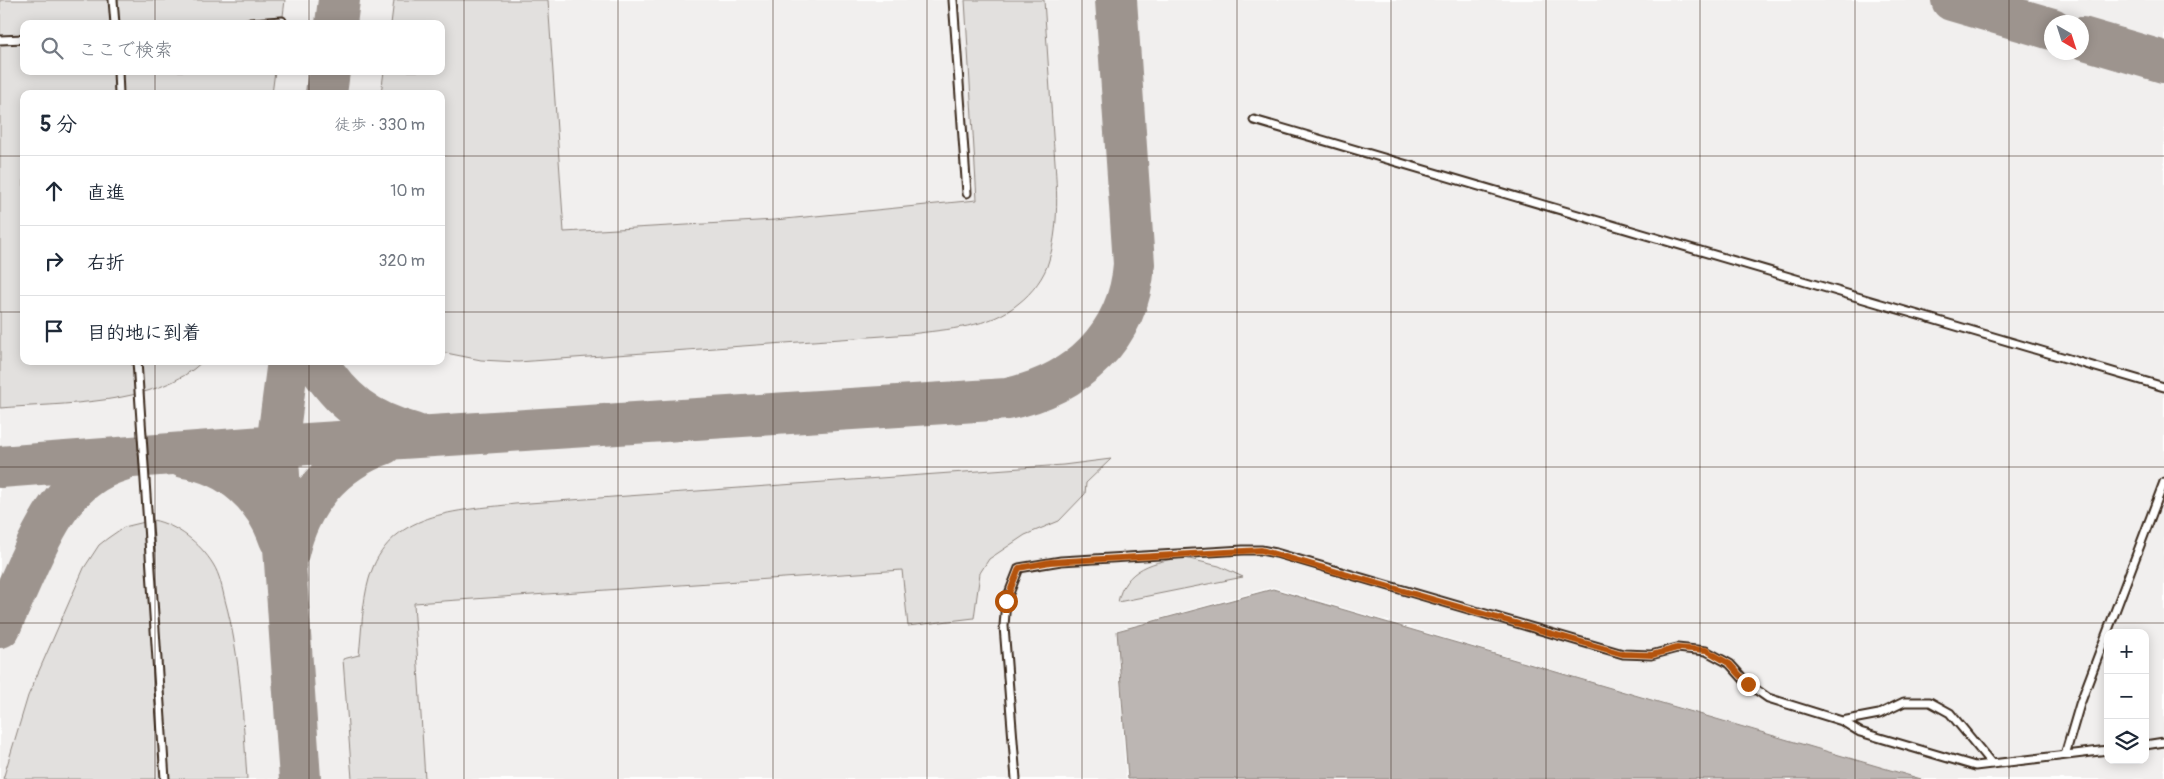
<!DOCTYPE html>
<html lang="ja">
<head>
<meta charset="utf-8">
<style>
  body { margin:0; font-family:Pangolin,"Klee One",sans-serif; background:#f2f2f3; color:#1f2937 }
  .controls { position:absolute; right:15px; bottom:15px; display:grid; overflow:hidden; border-radius:10px; box-shadow:0 2px 12px #0003 }
  .controls button { width:45px; height:45px; display:grid; place-items:center; padding:0; border:0; border-bottom:1px solid #e0e1e3; background:#fff; color:#1f2937; font:25px sans-serif }
  .compass { position:absolute; left:2044px; top:15px; width:45px; height:45px; border-radius:50%; background:#fff; box-shadow:0 2px 12px #0003; rotate:141deg }
  .stop { position:absolute; width:15px; height:15px; margin:-11px; border:4px solid #b45309; border-radius:50%; background:#fff }
  .stop.end { background:#b45309; border-color:#fff; box-shadow:0 1px 5px #0008 }
  .list { margin:0; padding:0; list-style:none }
  h2 { display:flex; justify-content:space-between; align-items:center; height:65px; margin:0; padding:0 20px; font-size:21px }
  h2 small { font-size:16px; font-weight:400; color:#747a83 }
  .list li { display:grid; grid-template-columns:32px 1fr auto; gap:15px; align-items:center; box-sizing:border-box; height:70px; padding:0 20px; border-top:1px solid #e0e1e3 }
  .list b { display:block; font-size:19px; white-space:nowrap }
  .list em { font-size:16px; font-style:normal; color:#747a83 }
  .icon { flex:none; width:28px; height:28px; fill:none; stroke:currentColor; stroke-width:2; stroke-linecap:round; stroke-linejoin:round }
  .map { position:relative; flex:none; width:2164px; height:779px; overflow:hidden }
  .search { position:absolute; background:#fff; box-shadow:0 2px 12px #0003; left:20px; top:20px; width:425px; height:55px; display:flex; align-items:center; gap:12px; box-sizing:border-box; padding:0 18px; border-radius:10px; color:#747a83; font-size:19px }
  .panel { position:absolute; background:#fff; box-shadow:0 2px 12px #0003; left:20px; top:90px; width:425px; height:275px; border-radius:10px }
  .map>svg:first-child { display:block }
  .built { fill:#f1efee; fill-rule:evenodd }
  .green { fill:#e2e0de; stroke:#8e857e }
  .water { fill:#bcb6b3; stroke:#887e77 }
  .lines { fill:none; stroke-linecap:round; stroke-linejoin:round }
  .taxiway { stroke:#9d948e; stroke-width:42 }
  .service-casing { stroke:#3b2a1e; stroke-width:11 }
  .service { stroke:#fff; stroke-width:7 }
  .route { stroke:#b45309; stroke-width:6 }
  .grid { fill:none; stroke:#3b2a1e; stroke-width:1; stroke-opacity:0.55 }
</style>
</head>
<body>
<div class="map">
<svg width="2164" height="779" viewBox="0 0 2164 779">
  <rect width="100%" height="100%" fill="#fff"/>
  <filter id="ink" filterUnits="userSpaceOnUse"><feTurbulence type="fractalNoise" baseFrequency=".02" numOctaves="2"/><feDisplacementMap in="SourceGraphic" scale="10" xChannelSelector="R" yChannelSelector="G"/><feConvolveMatrix kernelMatrix="1 2 1 2 8 2 1 2 1" color-interpolation-filters="sRGB"/></filter>
  <g filter="url(#ink)">
    <path class="built" d="M0,0H2164V779H1922L1273,587L1116,630L1126,779H0ZM2052,22H2082V52H2052ZM24,24H441V71H24ZM24,94H441V361H24ZM2108,633H2145V760H2108Z"/>
    <path class="green" d="M0,0H285L282,24H24V71H275L272,94H24V361H203C158,406 60,403 0,408Z
      M394,0H548L564,232L775,220L977,200L965,0H1044C1047,45 1050,91 1053,136C1056,176 1061,221 1049,260C1045,276 1032,293 1019,303C990,328 947,329 911,334L518,362L481,360L441,352V94H381L384,71H441V24H391Z
      M1111,459L1086,483L1085,494L1059,521L1025,535L989,559L980,573L974,618L908,626L902,570L414,603L425,779H352L343,659L359,655C362,630 362,603 369,579C388,511 457,511 515,504L1063,465Z
      M153,520C177,525 200,543 213,564C220,575 222,588 225,600C241,658 243,719 247,779H3L28,696L84,568L99,545L108,538L124,527Z
      M1185,558L1219,566L1243,577L1118,602C1124,569 1155,560 1185,558Z"/>
    <path class="water" d="M1273,589L1921,779H1128L1117,631Z"/>
    <g class="lines">
      <path class="taxiway" d="M1952,0L2052,29
        M336,24L339,0
        M2082,38L2164,62
        M326,94L329,71
        M288,361L277,446L300,779
        M316,361C341,401 368,422 414,434
        M184,457C231,464 265,496 280,539
        M0,467L277,446L1007,399C1076,385 1129,337 1134,264L1116,0
        M288,553C300,501 333,462 383,444
        M0,627C9,606 19,585 28,564C48,520 70,476 120,461"/>
      <defs>
        <path id="service" d="M113,0L115,24
          M953,0L967,193
          M238,24L282,21
          M0,40L24,39
          M118,71L119,94
          M1254,120L2164,387
          M137,361L165,779
          M1842,721L1879,714L1904,702H1930L1950,713L1992,764
          M2145,745L2164,742
          M2065,755L2080,704L2164,482
          M1016,779L1004,626L1006,601L1019,568L1061,561L1243,550H1261L1276,553L1623,654L1651,655L1677,648L1706,651L1730,664L1748,684L1768,698L1842,721L1860,732L1975,766L2108,750"/>
      </defs>
      <use href="#service" class="service-casing"/>
      <use href="#service" class="service"/>
    </g>
  </g>
  <g class="lines" filter="url(#ink)">
    <path class="route" d="M1006,601L1019,568L1050,562L1261,550L1623,654L1652,655L1677,648L1706,650L1730,664L1748,684"/>
  </g>
  <path class="grid" d="M155,0V24M309,0V24M464,0V779M618,0V779M773,0V779M927,0V779M1082,0V779M1237,0V779M1391,0V779M1546,0V779M1700,0V779M1855,0V779M2009,0V779M155,71V94M309,71V94M0,156H24M441,156H2164M0,312H24M441,312H2164M155,361V779M309,361V779M0,467H2164M0,623H2164"/>
</svg>
<div class="controls">
<button>+</button>
<button>−</button>
<button><svg class="icon" aria-label="layers" viewBox="0 0 24 24"><path d="M12 4l9 5-9 5-9-5zM3 14l9 5 9-5"/></svg></button>
</div>
<svg class="compass" viewBox="-18 -18 36 36"><path d="M0-13l5 13h-10z" fill="#e53935"/><path d="M0 13l5-13h-10z" fill="#747a83"/></svg>
<div class="stop" style="left:1006px;top:601px"></div>
<div class="stop end" style="left:1748px;top:684px"></div>
<div class="search"><svg class="icon" aria-label="search" viewBox="0 0 24 24"><circle cx="10" cy="10" r="6"/><path d="M15 15l6 6"/></svg>ここで検索</div>
<section class="panel">
<h2>5 分<small>徒歩 · 330 m</small></h2>
<ul class="list">
<li><svg class="icon" aria-label="ahead" viewBox="0 0 24 24"><path d="M12 20V5M6 11l6-6 6 6"/></svg><div><b>直進</b></div><em>10 m</em></li>
<li><svg class="icon" aria-label="right" viewBox="0 0 24 24"><path d="M7 20v-9h11M14 6l5 5-5 5"/></svg><div><b>右折</b></div><em>320 m</em></li>
<li><svg class="icon" aria-label="arrive" viewBox="0 0 24 24"><path d="M6 21V4h12l-3 4 3 4H6"/></svg><div><b>目的地に到着</b></div></li>
</ul>
</section>
</div>
</body>
</html>
